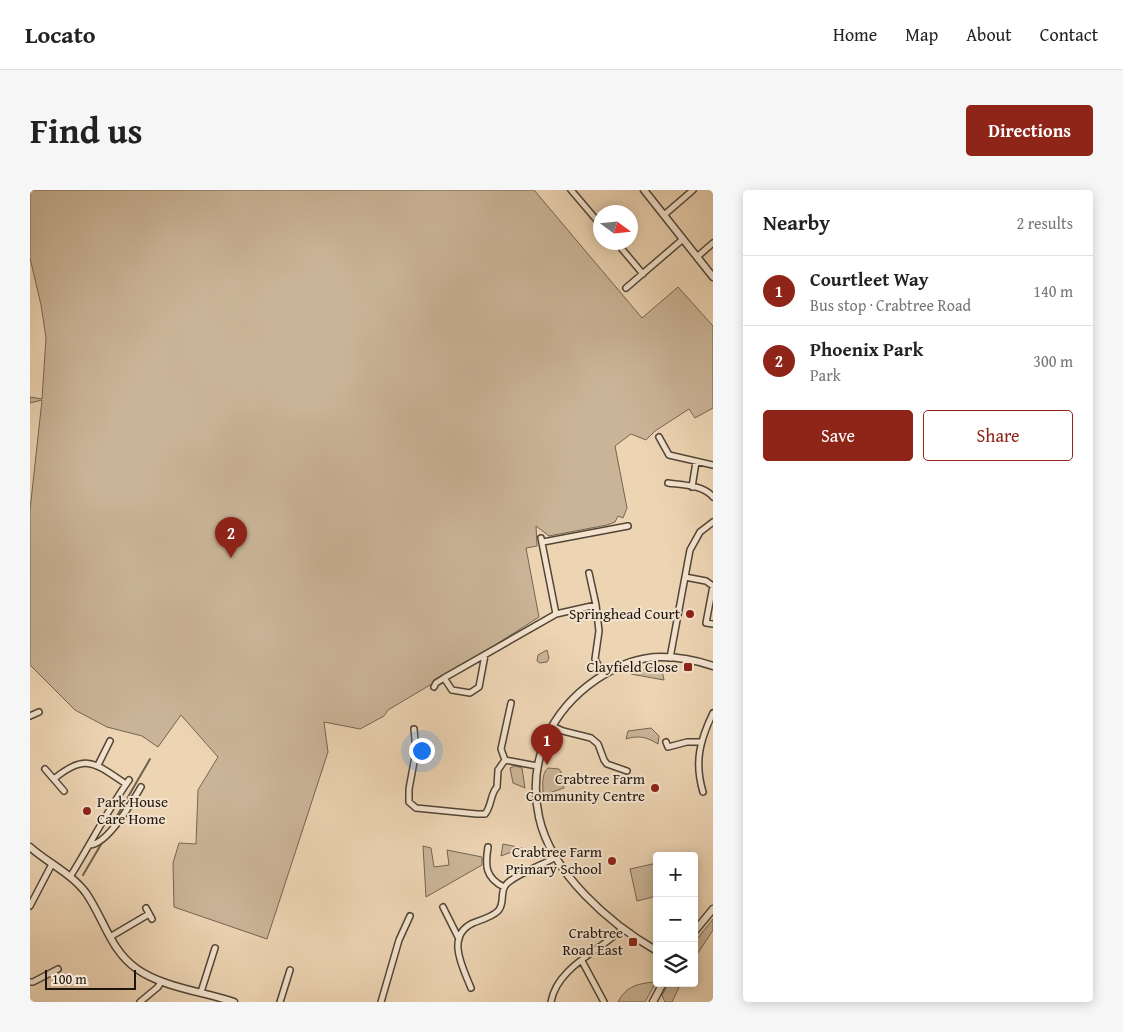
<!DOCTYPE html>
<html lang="en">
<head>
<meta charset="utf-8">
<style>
  body { margin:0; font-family:"Gentium Book Plus",serif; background:#f6f6f6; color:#222 }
  .controls { position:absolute; right:15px; bottom:15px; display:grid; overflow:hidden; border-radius:5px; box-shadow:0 2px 12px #0003 }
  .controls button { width:45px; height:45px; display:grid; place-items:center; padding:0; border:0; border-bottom:1px solid #e0e0e0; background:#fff; color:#222; font:25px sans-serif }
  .compass { position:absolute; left:563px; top:15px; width:45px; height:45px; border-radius:50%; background:#fff; box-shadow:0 2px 12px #0003; rotate:105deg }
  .scale { position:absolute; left:15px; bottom:12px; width:91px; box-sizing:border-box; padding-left:5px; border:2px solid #1d150d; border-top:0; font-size:14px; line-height:18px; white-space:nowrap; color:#1d150d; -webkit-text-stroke:4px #f3e3ce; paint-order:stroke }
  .you { position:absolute; left:391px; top:560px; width:18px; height:18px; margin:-12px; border:4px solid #fff; border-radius:50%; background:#1a73e8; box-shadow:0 0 0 8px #1a73e833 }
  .badge { display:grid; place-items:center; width:32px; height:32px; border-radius:50%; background:#8f2418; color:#fff; font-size:16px; font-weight:700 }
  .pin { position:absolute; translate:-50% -41px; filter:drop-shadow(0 1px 2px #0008) }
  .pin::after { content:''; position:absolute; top:26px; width:18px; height:15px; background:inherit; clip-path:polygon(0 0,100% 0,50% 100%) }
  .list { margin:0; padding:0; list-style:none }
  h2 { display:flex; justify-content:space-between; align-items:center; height:65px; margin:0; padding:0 20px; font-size:21px }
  h2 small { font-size:16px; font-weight:400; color:#767676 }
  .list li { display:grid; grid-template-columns:32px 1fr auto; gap:15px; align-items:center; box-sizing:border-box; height:70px; padding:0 20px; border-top:1px solid #e0e0e0 }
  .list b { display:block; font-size:19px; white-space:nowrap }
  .list p { margin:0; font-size:16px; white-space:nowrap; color:#767676 }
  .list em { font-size:16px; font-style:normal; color:#767676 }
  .actions { display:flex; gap:10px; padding:15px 20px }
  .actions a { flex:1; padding:11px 0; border:1px solid #8f2418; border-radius:5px; text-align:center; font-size:18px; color:#8f2418 }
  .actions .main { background:#8f2418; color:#fff }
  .icon { flex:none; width:28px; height:28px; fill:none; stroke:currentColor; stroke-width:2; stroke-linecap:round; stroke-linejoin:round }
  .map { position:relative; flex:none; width:683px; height:812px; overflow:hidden; border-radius:5px }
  header { display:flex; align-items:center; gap:30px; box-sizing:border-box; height:70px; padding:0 25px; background:#fff; border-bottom:1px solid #e0e0e0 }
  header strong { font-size:24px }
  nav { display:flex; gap:28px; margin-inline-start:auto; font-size:18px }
  .intro { display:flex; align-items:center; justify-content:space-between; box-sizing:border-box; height:120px; padding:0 30px }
  h1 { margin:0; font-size:35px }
  .button { padding:12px 22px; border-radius:5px; background:#8f2418; color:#fff; font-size:18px; font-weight:700 }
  main { display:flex; gap:30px; padding:0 30px }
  aside { flex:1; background:#fff; border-radius:5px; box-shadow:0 2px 12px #0003 }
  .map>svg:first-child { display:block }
  .green { fill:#cab497; stroke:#746452 }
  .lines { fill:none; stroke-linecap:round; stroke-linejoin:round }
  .stream { stroke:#6f614f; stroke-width:2 }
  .minor-casing { stroke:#514536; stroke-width:8 }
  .tertiary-casing { stroke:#514536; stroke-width:9 }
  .minor { stroke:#f3e3ce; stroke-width:5 }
  .tertiary { stroke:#f3e3ce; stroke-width:6 }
  .poi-dot { fill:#8f2418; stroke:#f3e3ce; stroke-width:2 }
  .labels { text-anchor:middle; stroke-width:4; stroke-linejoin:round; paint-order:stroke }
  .poi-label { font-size:15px; fill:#1d150d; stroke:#f3e3ce; text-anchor:end }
</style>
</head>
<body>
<header>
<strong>Locato</strong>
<nav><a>Home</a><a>Map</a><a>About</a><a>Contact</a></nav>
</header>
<div class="intro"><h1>Find us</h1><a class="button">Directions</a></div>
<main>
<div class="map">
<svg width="683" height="812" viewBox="0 0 683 812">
  <rect width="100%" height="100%" fill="#edd4b3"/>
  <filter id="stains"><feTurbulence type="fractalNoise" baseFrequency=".004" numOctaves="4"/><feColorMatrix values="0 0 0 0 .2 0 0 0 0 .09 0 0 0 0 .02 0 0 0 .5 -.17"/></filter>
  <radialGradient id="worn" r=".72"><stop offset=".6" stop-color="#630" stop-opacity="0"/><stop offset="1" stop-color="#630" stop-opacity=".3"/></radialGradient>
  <path class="green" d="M0,0H504L612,128L648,97L683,136V218L665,228L659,219L625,241L616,250L601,244L585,256L597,318L593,328L588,326L585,332L577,335L519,346L506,336L507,356L496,358L509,427L437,473L358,520L354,526L330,539L294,532L298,562L237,749L144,717L143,673L149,653L166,654L168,600L188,567L151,525L128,557L112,546L77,537L45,520L0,475V320L12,210L0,213V207L12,209L16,148L11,115L0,68Z
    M517,460L519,468L517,472L510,473L507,471L508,465Z
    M631,475L634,490L601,484V483Z
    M621,538L629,546L628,554C617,547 608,545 596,549L598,541Z
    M485,576L492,578L495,598L483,593L480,578Z
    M518,578L529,579L531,582L534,598L513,605C513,596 511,584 518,578Z
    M473,654L492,658L471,666Z
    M393,656L401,658L404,677L419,675L417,660L452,667V675L396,707Z
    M627,673V706L607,711L600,679Z
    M683,729V740L664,769V753Z
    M626,792L615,812H588C596,796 609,793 626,792Z
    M639,793H651L642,812H635L632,805Z"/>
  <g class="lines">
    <path class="stream" d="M80,638L120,569
      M53,685L73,651"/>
    <defs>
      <path id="minor" d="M541,0L570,34
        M634,25L663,0
        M586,52L613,84
        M667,67L683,53
        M596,98L653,49
        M629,247L639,265L683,275
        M638,293C653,295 673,295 683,307
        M662,297L666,272
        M511,348L526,424L566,415L569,441L565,469L573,485
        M513,352L598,336
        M559,383L566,415
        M655,387L676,391L683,396
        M683,396L676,433L683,434
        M640,468L660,360L670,342L683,332
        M414,488L422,500L440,503L449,497L455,465
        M404,497L406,493L414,488L526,424
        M481,513L471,559L475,570L507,576
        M0,526L9,522
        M522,536L533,541L561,548L568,554L574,570L577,574L597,581
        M384,539L386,561L379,599V612L386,618L447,624H455C462,616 460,604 467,597L468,580L475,570
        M636,552L638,557L657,552H671
        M68,575L80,551
        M15,579L34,601
        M24,589C56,562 66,574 96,594
        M673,602C664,572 670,550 683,523
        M60,655C78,654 102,612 111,597
        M458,657C455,675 455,688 474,697
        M40,687C60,655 77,621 99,590
        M0,716L22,674
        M413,717L429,749
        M116,718L122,729
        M80,747L119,724
        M552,771L574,812
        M0,792H3L28,779
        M441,798C433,778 415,746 443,733C451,730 462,727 468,721C475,714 470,703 475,696C481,686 515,674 526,667
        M171,802L185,758
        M110,812L128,797L131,792
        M250,812L260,780
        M351,812L369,750L380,726
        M521,812C527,777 570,761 592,739"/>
      <path id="tertiary" d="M614,0L683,87
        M0,657C18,673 42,684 56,703C74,729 80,760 107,779C132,797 174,802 204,812
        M664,742L683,719
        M627,761C580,734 521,683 509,627C497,571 520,521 567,489C585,477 608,467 631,467C649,467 666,470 683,476
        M623,812L633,793"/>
    </defs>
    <use href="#minor" class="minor-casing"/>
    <use href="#tertiary" class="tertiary-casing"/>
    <use href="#minor" class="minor"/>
    <use href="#tertiary" class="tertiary"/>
  </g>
  <g class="poi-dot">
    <circle cx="660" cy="424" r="5"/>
    <rect x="653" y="472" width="10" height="10" rx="2.5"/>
    <circle cx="625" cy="598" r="5"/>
    <circle cx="57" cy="621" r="5"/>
    <circle cx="582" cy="671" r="5"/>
    <rect x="598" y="747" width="10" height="10" rx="2.5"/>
  </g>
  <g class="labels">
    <g class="poi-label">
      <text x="650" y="429">Springhead Court</text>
      <text x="648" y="482">Clayfield Close</text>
      <text x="615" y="594">Crabtree Farm<tspan x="615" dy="17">Community Centre</tspan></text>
      <text x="67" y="617" text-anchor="start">Park House<tspan x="67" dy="17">Care Home</tspan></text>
      <text x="572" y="667">Crabtree Farm<tspan x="572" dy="17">Primary School</tspan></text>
      <text x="593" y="748">Crabtree<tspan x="593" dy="17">Road East</tspan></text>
    </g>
  </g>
  <rect width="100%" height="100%" filter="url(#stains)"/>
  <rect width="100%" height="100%" fill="url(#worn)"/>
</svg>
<div class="controls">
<button>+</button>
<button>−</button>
<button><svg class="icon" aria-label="layers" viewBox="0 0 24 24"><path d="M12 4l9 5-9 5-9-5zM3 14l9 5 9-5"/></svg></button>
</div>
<svg class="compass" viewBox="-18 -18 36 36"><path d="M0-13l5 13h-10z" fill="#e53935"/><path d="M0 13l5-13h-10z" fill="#767676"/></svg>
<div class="scale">100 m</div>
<div class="you"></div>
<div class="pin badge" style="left:517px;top:575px">1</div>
<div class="pin badge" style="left:201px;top:368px">2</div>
</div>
<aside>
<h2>Nearby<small>2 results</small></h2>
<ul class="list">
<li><span class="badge">1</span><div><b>Courtleet Way</b><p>Bus stop · Crabtree Road</p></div><em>140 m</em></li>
<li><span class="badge">2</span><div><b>Phoenix Park</b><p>Park</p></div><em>300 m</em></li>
</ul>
<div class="actions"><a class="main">Save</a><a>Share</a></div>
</aside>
</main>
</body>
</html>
